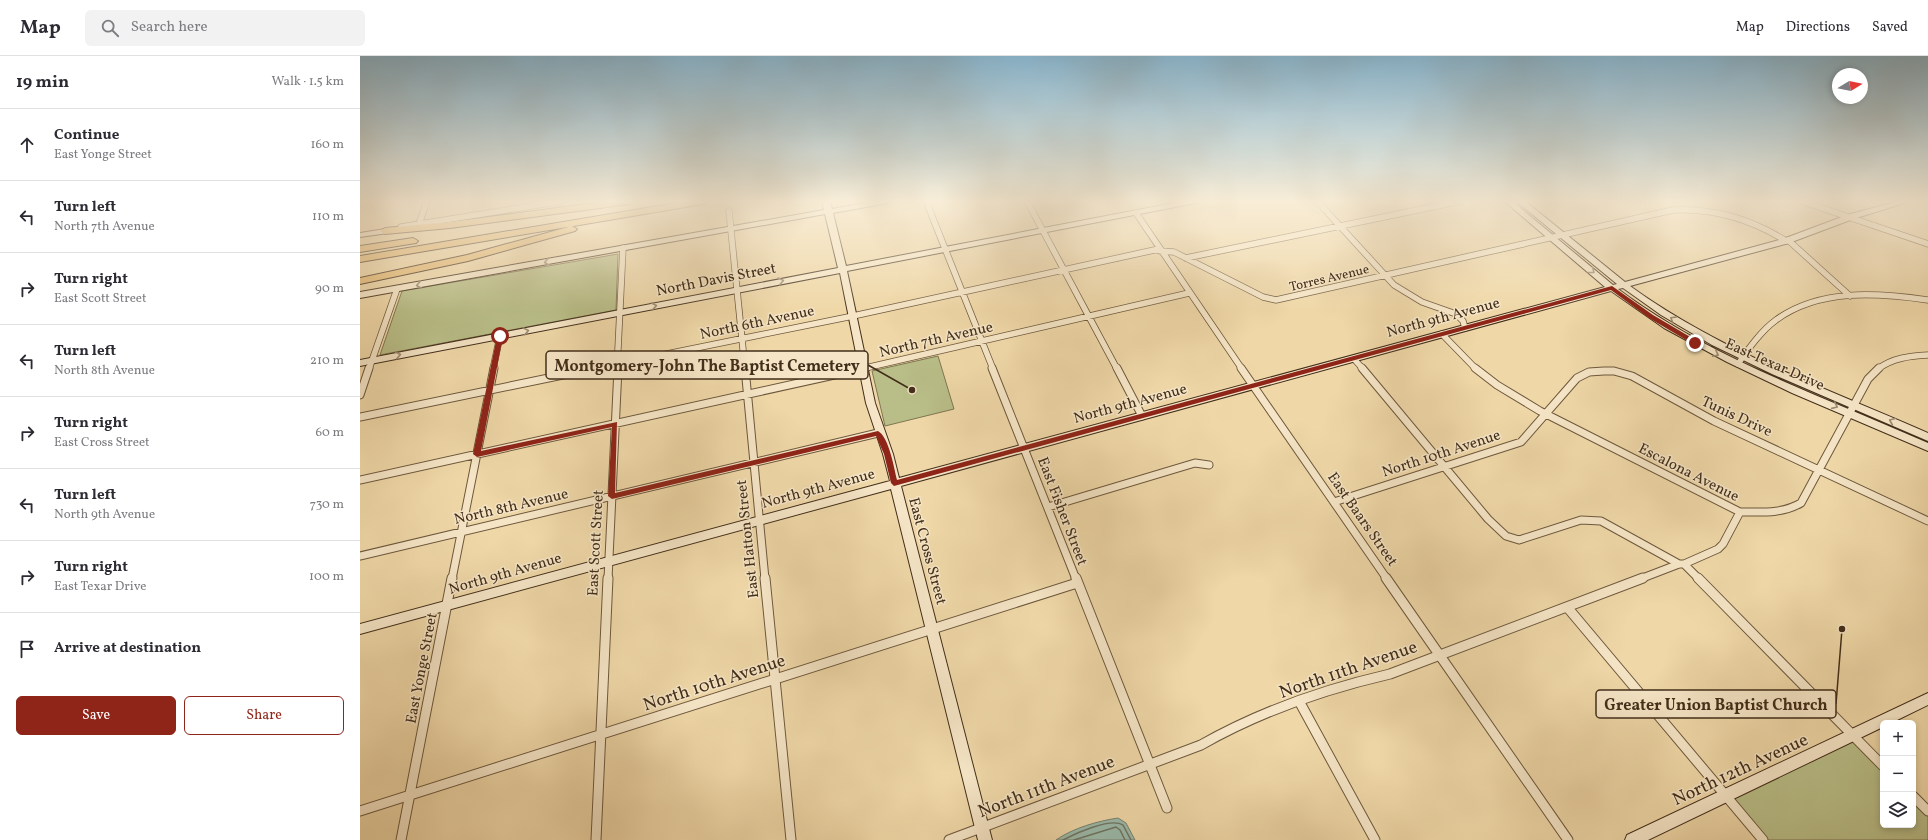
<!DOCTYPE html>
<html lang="en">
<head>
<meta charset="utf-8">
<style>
  body { margin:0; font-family:Vollkorn,serif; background:#f2f2f3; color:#2b2b33 }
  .controls { position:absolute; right:12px; bottom:12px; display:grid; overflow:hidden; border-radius:6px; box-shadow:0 2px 6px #0003 }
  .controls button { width:36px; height:36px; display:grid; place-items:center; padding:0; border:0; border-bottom:1px solid #e1e1e2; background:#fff; color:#2b2b33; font:20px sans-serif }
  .compass { position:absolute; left:1472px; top:12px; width:36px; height:36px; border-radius:50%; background:#fff; box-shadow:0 2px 6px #0003; rotate:80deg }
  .stop { position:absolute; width:12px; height:12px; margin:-9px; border:3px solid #8f2418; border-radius:50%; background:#fff }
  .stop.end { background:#8f2418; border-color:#fff; box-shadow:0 1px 4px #0008 }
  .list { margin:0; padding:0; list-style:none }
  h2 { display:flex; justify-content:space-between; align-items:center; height:52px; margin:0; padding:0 16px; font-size:17px }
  h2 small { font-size:13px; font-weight:400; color:#7c7c81 }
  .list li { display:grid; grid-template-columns:26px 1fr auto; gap:12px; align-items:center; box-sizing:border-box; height:72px; padding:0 16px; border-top:1px solid #e1e1e2 }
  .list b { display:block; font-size:15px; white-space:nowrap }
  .list p { margin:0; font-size:13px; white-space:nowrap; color:#7c7c81 }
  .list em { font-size:13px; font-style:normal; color:#7c7c81 }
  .actions { display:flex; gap:8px; padding:12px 16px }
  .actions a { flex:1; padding:9px 0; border:1px solid #8f2418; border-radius:6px; text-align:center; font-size:14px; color:#8f2418 }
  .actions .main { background:#8f2418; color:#fff }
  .icon { flex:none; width:22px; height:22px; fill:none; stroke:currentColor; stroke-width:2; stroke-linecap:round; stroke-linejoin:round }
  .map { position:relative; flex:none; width:1568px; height:784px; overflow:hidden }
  header { display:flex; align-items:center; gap:24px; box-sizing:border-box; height:56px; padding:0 20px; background:#fff; border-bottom:1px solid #e1e1e2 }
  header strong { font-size:19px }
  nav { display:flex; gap:22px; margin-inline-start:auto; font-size:14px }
  .search { width:280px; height:36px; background:#f2f2f3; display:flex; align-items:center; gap:10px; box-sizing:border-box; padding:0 14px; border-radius:6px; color:#7c7c81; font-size:15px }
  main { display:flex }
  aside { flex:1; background:#fff }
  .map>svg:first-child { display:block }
  .green { fill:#b9be88; stroke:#7e7651 }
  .water { fill:#9ab9aa; stroke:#778170 }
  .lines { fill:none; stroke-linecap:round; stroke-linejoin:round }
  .shore { stroke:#6e7462; stroke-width:1.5 }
  .street-far2-casing { stroke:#6d583d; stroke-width:7 }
  .street-far1-casing { stroke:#6d583d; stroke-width:9 }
  .street-casing { stroke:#6d583d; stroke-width:11 }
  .secondary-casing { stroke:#422e1a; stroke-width:2 }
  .highway-casing { stroke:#422e1a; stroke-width:2 }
  .street-far2 { stroke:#f5e5c6; stroke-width:5.5 }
  .street-far1 { stroke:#f5e5c6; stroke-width:7 }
  .street { stroke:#f5e5c6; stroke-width:9 }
  .secondary { fill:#f5e5c6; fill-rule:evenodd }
  .highway { fill:#e8bc74; fill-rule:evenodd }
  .oneway { stroke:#9c8a70 }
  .route { fill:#8f2418 }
  .labels { text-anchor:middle; stroke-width:3; stroke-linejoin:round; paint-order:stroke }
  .far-street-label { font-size:13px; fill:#422e1a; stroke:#f5e5c6 }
  .street-label { font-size:15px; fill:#422e1a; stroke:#f5e5c6 }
  .near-street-label { font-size:18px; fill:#422e1a; stroke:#f5e5c6 }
  .leader { fill:none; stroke:#422e1a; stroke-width:1.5 }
  .callout-dot { fill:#422e1a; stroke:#f5e5c6; stroke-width:1.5 }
  .callout { fill:#f5e5c6; stroke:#422e1a; stroke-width:1.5 }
  .callout-label { font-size:16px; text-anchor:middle; font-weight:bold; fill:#422e1a }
</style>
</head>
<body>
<header>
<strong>Map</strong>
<div class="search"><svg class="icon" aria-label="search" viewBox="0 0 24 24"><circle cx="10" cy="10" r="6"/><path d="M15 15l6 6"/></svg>Search here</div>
<nav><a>Map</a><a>Directions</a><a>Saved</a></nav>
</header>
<main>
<aside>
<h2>19 min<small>Walk · 1.5 km</small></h2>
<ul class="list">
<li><svg class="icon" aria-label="ahead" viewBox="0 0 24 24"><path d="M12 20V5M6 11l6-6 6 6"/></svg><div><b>Continue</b><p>East Yonge Street</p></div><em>160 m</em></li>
<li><svg class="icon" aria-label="left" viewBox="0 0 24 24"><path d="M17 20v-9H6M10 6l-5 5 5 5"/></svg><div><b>Turn left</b><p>North 7th Avenue</p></div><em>110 m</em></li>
<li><svg class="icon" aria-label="right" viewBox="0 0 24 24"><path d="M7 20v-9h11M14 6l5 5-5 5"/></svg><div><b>Turn right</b><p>East Scott Street</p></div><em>90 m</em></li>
<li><svg class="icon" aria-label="left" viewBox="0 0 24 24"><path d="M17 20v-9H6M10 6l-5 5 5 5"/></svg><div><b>Turn left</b><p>North 8th Avenue</p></div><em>210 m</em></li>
<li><svg class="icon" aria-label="right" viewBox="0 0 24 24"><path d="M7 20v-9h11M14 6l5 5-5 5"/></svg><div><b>Turn right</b><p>East Cross Street</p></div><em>60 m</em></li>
<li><svg class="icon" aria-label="left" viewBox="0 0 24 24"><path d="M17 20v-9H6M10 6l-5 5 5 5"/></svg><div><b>Turn left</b><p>North 9th Avenue</p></div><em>730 m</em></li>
<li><svg class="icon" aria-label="right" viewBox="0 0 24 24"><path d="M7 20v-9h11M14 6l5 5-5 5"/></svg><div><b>Turn right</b><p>East Texar Drive</p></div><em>100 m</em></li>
<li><svg class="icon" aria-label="arrive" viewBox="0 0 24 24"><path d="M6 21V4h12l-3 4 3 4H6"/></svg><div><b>Arrive at destination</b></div></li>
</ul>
<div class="actions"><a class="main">Save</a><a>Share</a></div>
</aside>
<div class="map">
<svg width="1568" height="784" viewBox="0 0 1568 784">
  <rect width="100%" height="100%" fill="#efd7a7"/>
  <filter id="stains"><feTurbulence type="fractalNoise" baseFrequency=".005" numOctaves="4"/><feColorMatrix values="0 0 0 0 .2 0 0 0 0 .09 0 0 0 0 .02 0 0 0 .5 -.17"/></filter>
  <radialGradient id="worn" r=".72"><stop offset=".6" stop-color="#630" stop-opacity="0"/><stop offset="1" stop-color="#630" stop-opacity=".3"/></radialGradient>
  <path class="green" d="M258,198L256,254L20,299L42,235Z
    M578,300L594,353L525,370L512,315Z
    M1493,679L1523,710V769H1553V740L1568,755V784H1403L1365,739Z"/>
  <path class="water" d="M758,762L766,767L775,784H696C713,772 738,765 758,762Z"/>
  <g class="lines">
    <path class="shore" d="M703,784C714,778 751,761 763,769L771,784
      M714,784L756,771L760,774L765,784"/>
    <defs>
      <path id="street-far2" d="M566,145L633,313
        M667,145L757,313
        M957,145L1034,229L1062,246L1096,258L1103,265L1105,272
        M1441,145L1568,188
        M369,155L385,313
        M776,157L882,313
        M59,168L67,145
        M41,171L203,145
        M1428,184L1490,240
        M800,195L814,196L903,241L916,244L1313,154C1355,152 1391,163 1426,185
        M826,202L1101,145
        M1082,278L1116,313
        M994,303L1003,313
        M1378,308C1389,292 1401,275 1416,264C1460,232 1518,237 1568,244
        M9,313L37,233
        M133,313L140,280
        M233,313L493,260L799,193
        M257,313L263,192
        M501,313L829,237
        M1518,313C1532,302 1550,300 1568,299"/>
      <path id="street-far1" d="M385,312L405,523
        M632,312L716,523
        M757,312L782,360
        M881,312L1027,523
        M1002,312L1128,463L1146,480L1159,484L1221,464L1241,465L1319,508
        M1115,312L1137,329L1180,355L1380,456C1402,456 1422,458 1441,447L1508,323L1519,312
        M0,339L9,312
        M0,361L237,312
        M0,424L506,312
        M974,446L1161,386L1217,322L1229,316L1244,315H1254L1272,320L1354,365L1568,465
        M688,451L835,407L849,409
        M0,500L518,377
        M1324,508L1339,523
        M92,523L134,312
        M248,523L258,312
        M1280,523L1319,508H1324L1358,493L1363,488L1380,456"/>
      <path id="street" d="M405,522L431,784
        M716,522L807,752
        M1026,522L1208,784
        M1338,522L1523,710
        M1207,551L1403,784
        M939,645L1015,784
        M1553,740L1568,755
        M0,755L717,527
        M41,784L92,522
        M236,784L248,522
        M589,784L841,689C899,656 965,633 1030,618L1283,522"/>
      <path id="secondary" d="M462,145H470L472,153L515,145H532L528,147L473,157L486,210L824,145H840L836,147L487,215L515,347L533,398L539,422L1245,231L1144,145H1152L1253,229L1257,228L1156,145H1165L1265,226L1423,183L1487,159L1539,145H1551L1493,163L1429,187L1270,230C1361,296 1466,332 1568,377V385L1412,318L1352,289L1301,259L1263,232L1258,233C1351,303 1463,340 1568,387V395L1432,337L1367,306L1304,272L1251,235L541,430L632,784H618L531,433L0,578V568L530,425L523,398L506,347L480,217L0,310V304L478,212L465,158L0,242V236L464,154Z
        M25,173H28V177L0,181V177Z
        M1568,637V649L1531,667H1523V671L1288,784H1265L1267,779Z"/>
      <path id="highway" d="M250,145H274L270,148L90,172L25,178L20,175L25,172L90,166Z
        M328,145H348L344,148L0,206V200Z
        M212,170L217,173L215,175L108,205L0,228V222L107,199Z
        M53,182L58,185L56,187L0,196V190Z"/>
    </defs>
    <use href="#street-far2" class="street-far2-casing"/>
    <use href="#street-far1" class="street-far1-casing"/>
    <use href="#street" class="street-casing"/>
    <use href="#secondary" class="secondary-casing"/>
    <use href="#highway" class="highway-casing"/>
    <use href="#street-far2" class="street-far2"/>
    <use href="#street-far1" class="street-far1"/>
    <use href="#street" class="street"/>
    <use href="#secondary" class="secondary"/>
    <use href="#highway" class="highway"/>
  </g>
  <defs><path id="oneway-chevron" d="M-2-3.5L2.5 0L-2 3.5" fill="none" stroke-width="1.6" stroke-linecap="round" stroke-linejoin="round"/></defs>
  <g class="oneway">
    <use href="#oneway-chevron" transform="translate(187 206) rotate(170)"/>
    <use href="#oneway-chevron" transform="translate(1232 215) rotate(39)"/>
    <use href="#oneway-chevron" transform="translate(421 225) rotate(-11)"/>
    <use href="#oneway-chevron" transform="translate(59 229) rotate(170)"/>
    <use href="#oneway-chevron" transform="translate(294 250) rotate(-11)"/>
    <use href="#oneway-chevron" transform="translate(1313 263) rotate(-149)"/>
    <use href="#oneway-chevron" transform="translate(166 275) rotate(-11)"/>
    <use href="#oneway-chevron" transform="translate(1356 298) rotate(27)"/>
    <use href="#oneway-chevron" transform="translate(38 299) rotate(-11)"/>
    <use href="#oneway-chevron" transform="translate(1475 350) rotate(24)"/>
    <use href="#oneway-chevron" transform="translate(1532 365) rotate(-157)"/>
  </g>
  <linearGradient id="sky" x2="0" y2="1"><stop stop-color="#89b6cf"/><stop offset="0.57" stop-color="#f8edd7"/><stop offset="1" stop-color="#f8edd7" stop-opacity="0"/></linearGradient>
  <rect width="1568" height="255" fill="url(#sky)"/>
  <path class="route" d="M1252,230L1293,259L1337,285V288H1333L1289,262L1251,234L534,430L531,427L524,398L516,380L252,443L248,440L252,371L117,401L113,398L137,280L140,278L143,280L121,395L257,366L255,437L518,375C529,381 534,412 537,424Z"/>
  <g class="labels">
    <g class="far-street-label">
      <text transform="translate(969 221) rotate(-13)" y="5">Torres Avenue</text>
    </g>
    <g class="street-label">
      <text transform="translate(356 223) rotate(-11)" y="5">North Davis Street</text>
      <text transform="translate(1083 261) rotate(-15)" y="5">North 9th Avenue</text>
      <text transform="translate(397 266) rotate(-12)" y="5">North 6th Avenue</text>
      <text transform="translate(576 283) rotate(-13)" y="5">North 7th Avenue</text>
      <text transform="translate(1415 308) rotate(24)" y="5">East Texar Drive</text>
      <text transform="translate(770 347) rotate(-15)" y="5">North 9th Avenue</text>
      <text transform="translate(1377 360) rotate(25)" y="5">Tunis Drive</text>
      <text transform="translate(1081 397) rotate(-18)" y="5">North 10th Avenue</text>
      <text transform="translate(1329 416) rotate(27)" y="5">Escalona Avenue</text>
      <text transform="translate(458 432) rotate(-15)" y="5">North 9th Avenue</text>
      <text transform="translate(151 450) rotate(-13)" y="5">North 8th Avenue</text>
      <text transform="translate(703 455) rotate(69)" y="5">East Fisher Street</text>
      <text transform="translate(1003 463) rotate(55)" y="5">East Baars Street</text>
      <text transform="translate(387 483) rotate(-96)" y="5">East Hatton Street</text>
      <text transform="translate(235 487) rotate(-87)" y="5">East Scott Street</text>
      <text transform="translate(568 495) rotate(75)" y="5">East Cross Street</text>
      <text transform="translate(145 517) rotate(-16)" y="5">North 9th Avenue</text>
      <text transform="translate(61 612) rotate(-79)" y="5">East Yonge Street</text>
    </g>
    <g class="near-street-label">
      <text transform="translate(988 613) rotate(-19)" y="6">North 11th Avenue</text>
      <text transform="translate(354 626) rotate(-18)" y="6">North 10th Avenue</text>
      <text transform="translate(1380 713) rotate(-25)" y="6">North 12th Avenue</text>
      <text transform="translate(686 730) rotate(-21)" y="6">North 11th Avenue</text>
    </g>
  </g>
  <path class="leader" d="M552 334L508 309M1482 573L1476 648"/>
  <g class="callout-dot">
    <circle cx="552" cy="334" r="4"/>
    <circle cx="1482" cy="573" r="4"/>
  </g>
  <g class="callout">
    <rect x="186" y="295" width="322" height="28" rx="4"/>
    <rect x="1236" y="634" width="240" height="28" rx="4"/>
  </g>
  <g class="callout-label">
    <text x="347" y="315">Montgomery-John The Baptist Cemetery</text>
    <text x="1356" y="654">Greater Union Baptist Church</text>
  </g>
  <rect width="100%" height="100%" filter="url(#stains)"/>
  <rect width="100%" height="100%" fill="url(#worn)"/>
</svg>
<div class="controls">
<button>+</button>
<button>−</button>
<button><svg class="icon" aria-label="layers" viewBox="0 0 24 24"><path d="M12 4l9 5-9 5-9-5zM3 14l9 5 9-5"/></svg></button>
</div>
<svg class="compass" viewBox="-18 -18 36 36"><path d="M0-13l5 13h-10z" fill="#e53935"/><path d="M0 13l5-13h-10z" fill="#7c7c81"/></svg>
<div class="stop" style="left:140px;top:280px"></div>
<div class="stop end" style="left:1335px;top:287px"></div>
</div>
</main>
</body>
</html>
